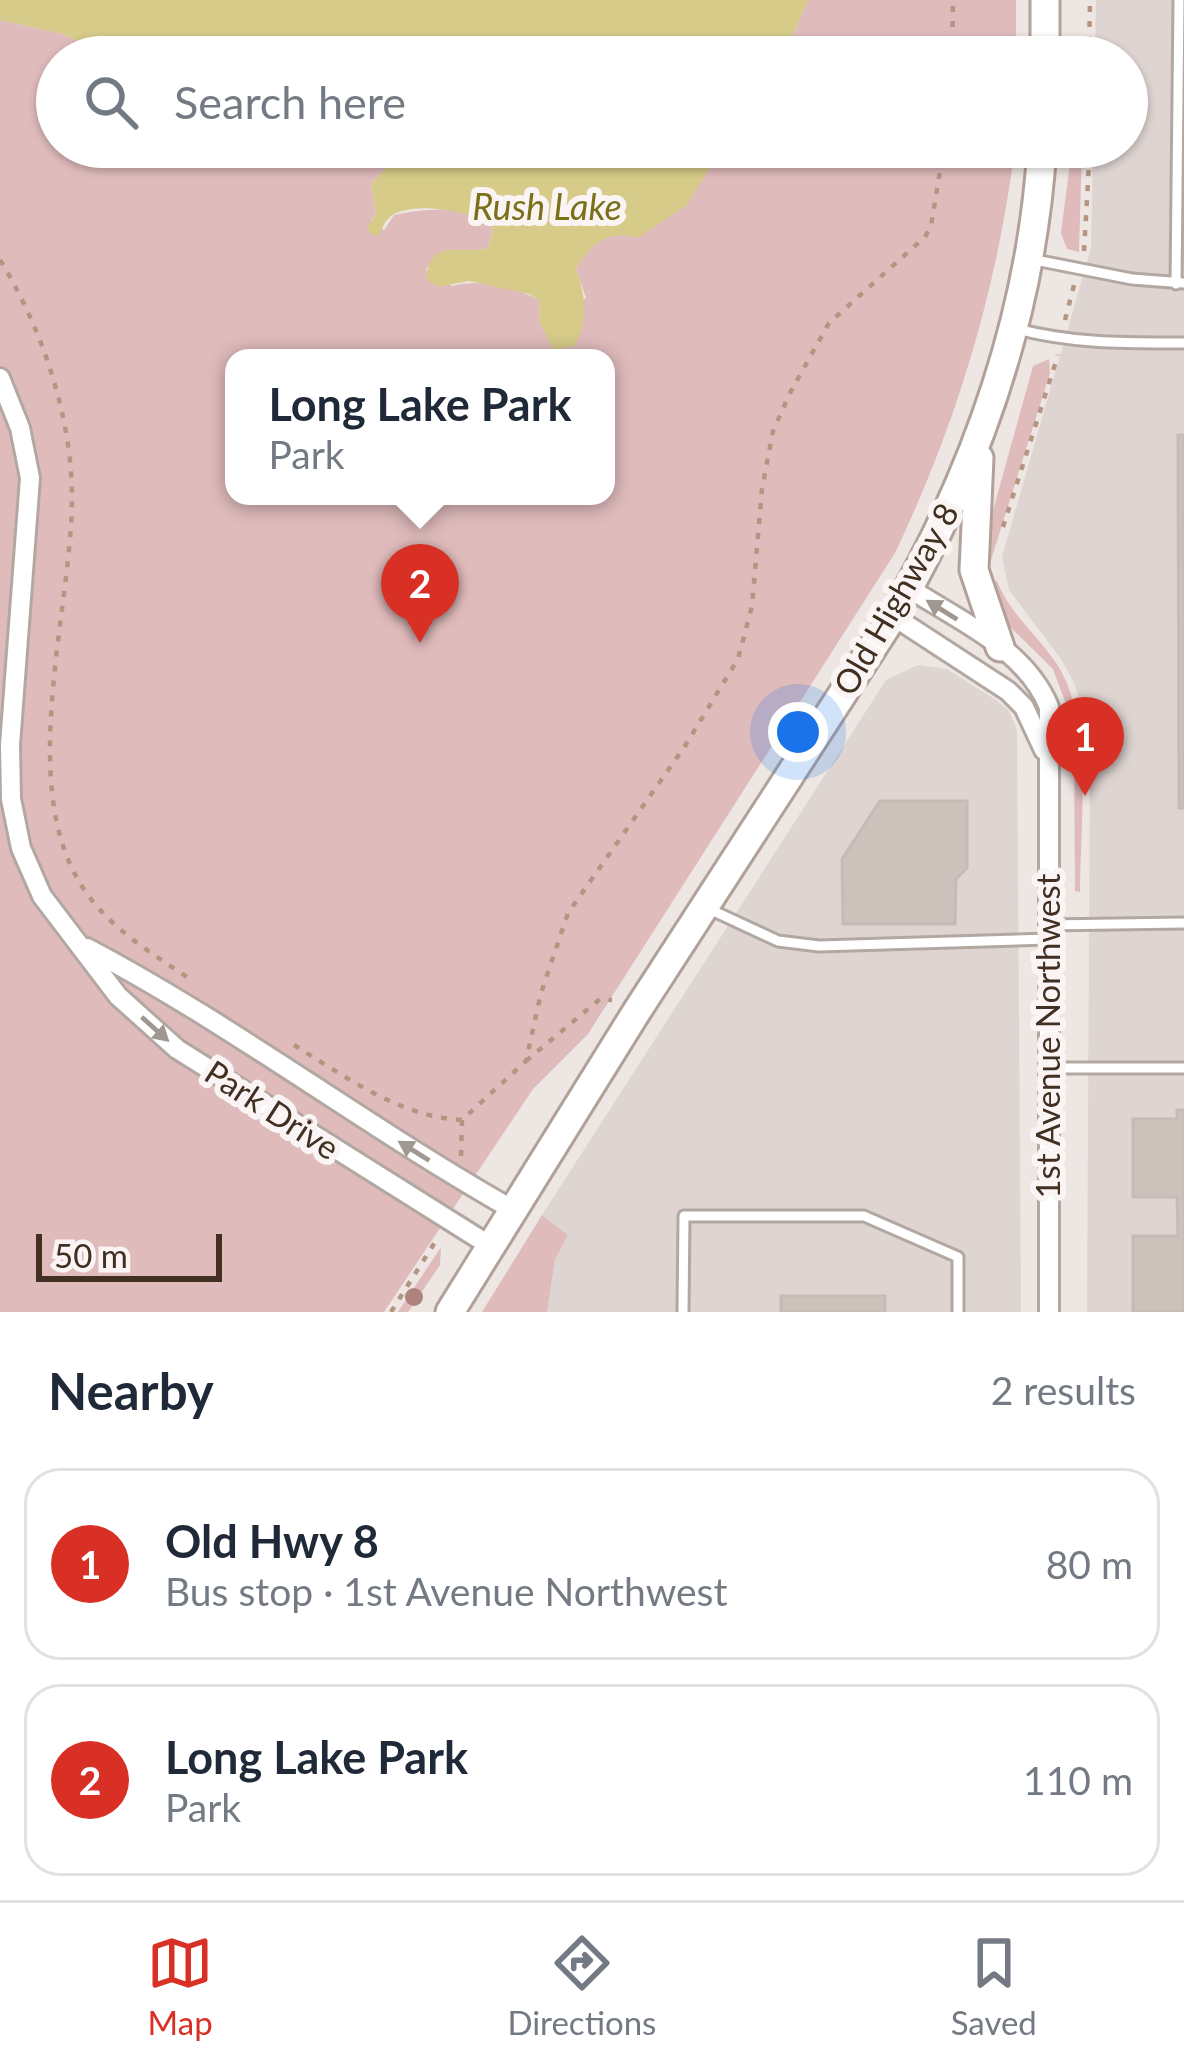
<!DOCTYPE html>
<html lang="en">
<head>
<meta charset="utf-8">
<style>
  body { margin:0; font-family:Lato,sans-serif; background:#f2f2f3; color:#1f2937 }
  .scale { position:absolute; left:36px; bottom:30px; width:186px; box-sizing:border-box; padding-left:12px; border:6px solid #412f21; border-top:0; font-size:33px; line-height:42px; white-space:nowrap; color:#412f21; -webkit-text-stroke:9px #faf5f4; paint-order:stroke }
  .you { position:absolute; left:798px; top:732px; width:42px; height:42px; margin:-30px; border:9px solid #fff; border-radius:50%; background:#1a73e8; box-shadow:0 0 0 18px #1a73e833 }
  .badge { display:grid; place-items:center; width:78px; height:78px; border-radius:50%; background:#d93025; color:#fff; font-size:39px; font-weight:700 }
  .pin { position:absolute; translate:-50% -99px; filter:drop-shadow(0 3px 6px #0008) }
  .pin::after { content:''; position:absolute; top:63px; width:42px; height:36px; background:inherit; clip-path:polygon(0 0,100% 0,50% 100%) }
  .popup { position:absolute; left:225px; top:349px; width:390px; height:156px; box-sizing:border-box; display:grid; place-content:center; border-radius:24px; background:#fff; filter:drop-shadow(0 3px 9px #0005); font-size:39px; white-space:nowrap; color:#747a83 }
  .popup b { font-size:45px; color:#1f2937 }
  .popup::after { content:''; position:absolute; left:50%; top:100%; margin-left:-24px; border:24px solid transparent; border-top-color:#fff }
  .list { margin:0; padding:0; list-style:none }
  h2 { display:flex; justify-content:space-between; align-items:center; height:156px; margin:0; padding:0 48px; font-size:51px }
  h2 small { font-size:39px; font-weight:400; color:#747a83 }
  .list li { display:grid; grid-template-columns:78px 1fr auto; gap:36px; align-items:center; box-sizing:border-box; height:192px; margin:0 24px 24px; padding:0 24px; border:3px solid #e0e1e3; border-radius:36px }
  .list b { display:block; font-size:45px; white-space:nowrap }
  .list p { margin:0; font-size:39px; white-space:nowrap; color:#747a83 }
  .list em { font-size:39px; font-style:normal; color:#747a83 }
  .icon { flex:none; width:66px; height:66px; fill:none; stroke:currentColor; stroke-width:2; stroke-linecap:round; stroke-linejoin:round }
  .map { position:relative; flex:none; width:1184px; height:1312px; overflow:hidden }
  .search { position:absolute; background:#fff; box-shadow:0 3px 9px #0004; left:36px; right:36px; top:36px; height:132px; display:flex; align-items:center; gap:30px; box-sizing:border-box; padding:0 42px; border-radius:66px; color:#747a83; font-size:45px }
  .sheet { height:588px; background:#fff }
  nav { display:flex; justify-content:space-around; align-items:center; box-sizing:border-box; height:168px; border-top:3px solid #e0e1e3; background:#fff; font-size:33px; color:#747a83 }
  nav a { display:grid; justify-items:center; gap:6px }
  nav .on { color:#d93025 }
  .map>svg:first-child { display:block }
  .built { fill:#ded4d1 }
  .green { fill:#e0bbbc; fill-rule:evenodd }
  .water { fill:#d6cb88 }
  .building { fill:#ccc1bb; stroke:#c8bbb5; stroke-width:3 }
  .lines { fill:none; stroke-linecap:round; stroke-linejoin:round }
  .lane-casing { stroke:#b3a8a1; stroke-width:15 }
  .street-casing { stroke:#b3a8a1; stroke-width:24 }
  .secondary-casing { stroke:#b2a198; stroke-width:33 }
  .path { stroke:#b39582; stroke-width:4.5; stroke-dasharray:6 9; stroke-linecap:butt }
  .lane { stroke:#fff; stroke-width:9 }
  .street { stroke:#fff; stroke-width:18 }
  .secondary { stroke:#fff; stroke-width:27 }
  .tree { fill:#ae827d }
  .oneway { fill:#a09790 }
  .labels { text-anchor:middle; stroke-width:12; stroke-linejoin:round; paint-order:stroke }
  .street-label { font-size:33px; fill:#412f21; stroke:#faf5f4 }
  .water-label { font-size:36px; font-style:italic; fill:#7b6f17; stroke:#faf5f4 }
</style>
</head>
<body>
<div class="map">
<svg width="1184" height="1312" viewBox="0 0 1184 1312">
  <rect width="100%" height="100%" fill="#eee6e3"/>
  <path class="built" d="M1096,0H1184V1312H1087L1090,755L1084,712L1074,683L1061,659L1009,590L1002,557L1091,248L1093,147H1127V57H1095Z
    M918,665L947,669L996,700L1009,711L1017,730L1021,1312H547L555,1260L568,1235L542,1215L886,680Z"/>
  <path class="green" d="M808,0H1016V57H783Z
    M0,20L63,34L113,57H57V147H376L391,162L371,184L376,214L371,220L384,230L394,215C423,209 472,202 493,229L488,248C462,256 442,240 426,270L452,286C477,278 516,287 539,300L540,323L586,298L576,269C587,250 600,235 622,233L722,147H1015C997,290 957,423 895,553L588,1034L533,1089L384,1312H0ZM234,358H606V496H234Z
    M1072,147H1082L1079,252L1067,249L1061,233Z
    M1049,359L1050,373L991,560L985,563L989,525L1033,366Z
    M997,581C1011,617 1042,638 1061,671C1093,729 1080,827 1080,892L1075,891L1074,750L1069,712L1053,669L1009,626L989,584Z
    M542,1215L568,1235L555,1260L547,1312H482Z
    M441,1247L440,1265L408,1312H398Z"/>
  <path class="water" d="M0,0H808L783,57H113L63,34L0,20Z
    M376,147H722L687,205L638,238C608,229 591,243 576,269C586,296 588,318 575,346L553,350L540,323L539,300L529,294L469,281L438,287L426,279C430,235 462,256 488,248L493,229C479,210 405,199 388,219C383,224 382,231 377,236L370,233L367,227L376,214L371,184L391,162Z"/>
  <path class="building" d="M1178,435H1184V808H1179Z
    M880,801H967V868L956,879L955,924H843L842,859Z
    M1177,1110H1184V1312H1133V1236H1178L1177,1197H1133V1119H1177Z
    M781,1296H885V1312H781Z"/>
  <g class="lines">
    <defs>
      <path id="lane" d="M1030,259L1132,279L1184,283
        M1176,284L1179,0
        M1017,329C1077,344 1124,343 1184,343
        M707,908L778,941L819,946L1047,939
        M1047,925L1184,923
        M1048,1068H1184
        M683,1312L684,1216H864L958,1257V1312"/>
      <path id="street" d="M0,378L20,428L30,478L10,745L11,799L21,848L42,896L118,996L177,1049L492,1247
        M909,588C959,621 1025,648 1049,707V1312
        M893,616L1008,691L1024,707L1044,750
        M87,948C235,1026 369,1129 515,1211"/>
      <path id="secondary" d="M1045,57V0
        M979,458L974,570L1000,647
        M450,1312L637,1011L893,616C976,472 1032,313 1042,147"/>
    </defs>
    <use href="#lane" class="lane-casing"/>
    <use href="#street" class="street-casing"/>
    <use href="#secondary" class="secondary-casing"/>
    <path class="path" d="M952,57L953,0
      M1089,57L1090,0
      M1084,251L1090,147
      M0,260C43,329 73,421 72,502C70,617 17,787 83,888C110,929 153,954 193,981
      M1065,320L1074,285
      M1003,527L1058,355
      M294,1045C346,1077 400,1117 462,1120
      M526,1061L600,999L612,1000
      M461,1156L462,1120L526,1061L541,993L568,913L685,746L738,659L752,606L762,489L773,431L791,391L829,323L925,237L931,226L944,147
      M391,1312L437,1239"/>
    <use href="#lane" class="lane"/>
    <use href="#street" class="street"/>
    <use href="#secondary" class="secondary"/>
  </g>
  <circle class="tree" cx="414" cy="1297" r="9"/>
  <defs><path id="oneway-solid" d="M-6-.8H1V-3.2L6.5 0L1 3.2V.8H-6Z" transform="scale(3)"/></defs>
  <g class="oneway">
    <use href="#oneway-solid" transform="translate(942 610) rotate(-148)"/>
    <use href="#oneway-solid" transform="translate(155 1029) rotate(42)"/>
    <use href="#oneway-solid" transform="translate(414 1151) rotate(-148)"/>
  </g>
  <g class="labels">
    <g class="street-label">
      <text transform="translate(896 599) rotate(-60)" y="12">Old Highway 8</text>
      <text transform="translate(1048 1036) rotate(-90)" y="12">1st Avenue Northwest</text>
      <text transform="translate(272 1110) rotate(33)" y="12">Park Drive</text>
    </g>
    <g class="water-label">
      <text x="547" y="220">Rush Lake</text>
    </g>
  </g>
</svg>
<div class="scale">50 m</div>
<div class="you"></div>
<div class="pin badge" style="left:1085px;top:796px">1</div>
<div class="pin badge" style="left:420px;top:643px">2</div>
<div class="popup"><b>Long Lake Park</b>Park</div>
<div class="search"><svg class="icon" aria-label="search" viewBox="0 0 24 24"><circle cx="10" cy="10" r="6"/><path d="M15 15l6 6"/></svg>Search here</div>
</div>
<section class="sheet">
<h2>Nearby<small>2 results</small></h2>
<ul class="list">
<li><span class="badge">1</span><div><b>Old Hwy 8</b><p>Bus stop · 1st Avenue Northwest</p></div><em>80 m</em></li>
<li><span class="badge">2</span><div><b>Long Lake Park</b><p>Park</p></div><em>110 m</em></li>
</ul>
</section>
<nav>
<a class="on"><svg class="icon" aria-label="map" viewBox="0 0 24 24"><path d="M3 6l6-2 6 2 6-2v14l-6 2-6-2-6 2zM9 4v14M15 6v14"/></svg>Map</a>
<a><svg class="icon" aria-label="directions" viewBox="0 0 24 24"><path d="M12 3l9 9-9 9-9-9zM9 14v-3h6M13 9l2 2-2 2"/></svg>Directions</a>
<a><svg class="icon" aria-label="saved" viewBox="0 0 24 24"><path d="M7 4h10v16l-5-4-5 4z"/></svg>Saved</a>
</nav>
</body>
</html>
